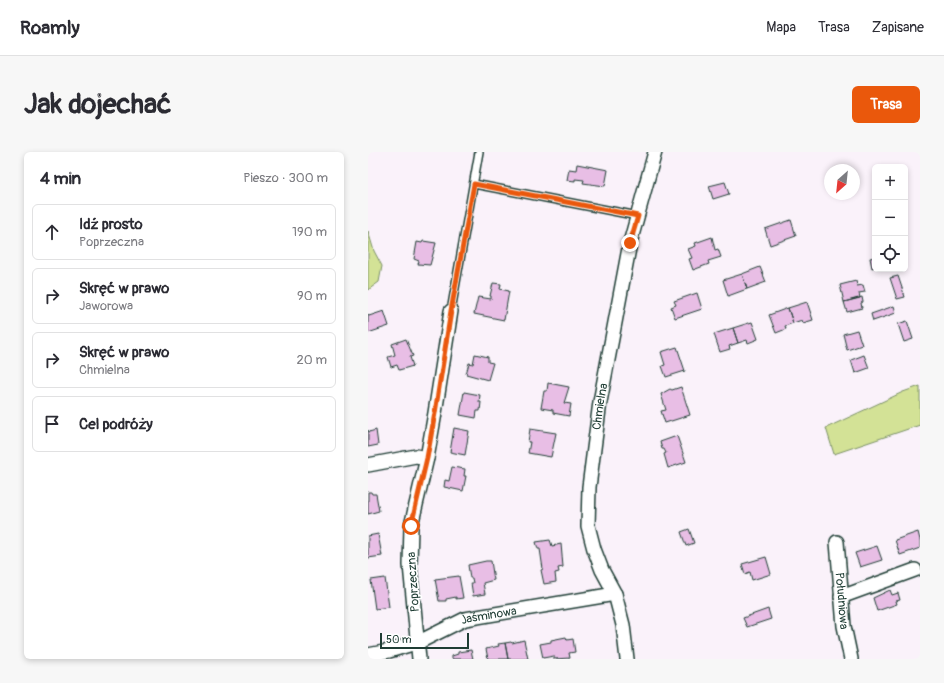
<!DOCTYPE html>
<html lang="pl">
<head>
<meta charset="utf-8">
<style>
  body { margin:0; font-family:Pangolin,sans-serif; background:#f7f7f7; color:#2b2b33 }
  .controls { position:absolute; right:12px; top:12px; display:grid; overflow:hidden; border-radius:6px; box-shadow:0 2px 6px #0003 }
  .controls button { width:36px; height:36px; display:grid; place-items:center; padding:0; border:0; border-bottom:1px solid #e1e1e2; background:#fff; color:#2b2b33; font:20px sans-serif }
  .compass { position:absolute; left:456px; top:12px; width:36px; height:36px; border-radius:50%; background:#fff; box-shadow:0 2px 6px #0003; rotate:207deg }
  .scale { position:absolute; left:12px; bottom:10px; width:89px; box-sizing:border-box; padding-left:4px; border:2px solid #1f3d34; border-top:0; font-size:11px; line-height:14px; white-space:nowrap; color:#1f3d34; -webkit-text-stroke:3px #fff; paint-order:stroke }
  .stop { position:absolute; width:12px; height:12px; margin:-9px; border:3px solid #ea580c; border-radius:50%; background:#fff }
  .stop.end { background:#ea580c; border-color:#fff; box-shadow:0 1px 4px #0008 }
  .list { margin:0; padding:0; list-style:none }
  h2 { display:flex; justify-content:space-between; align-items:center; height:52px; margin:0; padding:0 16px; font-size:17px }
  h2 small { font-size:13px; font-weight:400; color:#7c7c81 }
  .list li { display:grid; grid-template-columns:26px 1fr auto; gap:12px; align-items:center; box-sizing:border-box; height:56px; margin:0 8px 8px; padding:0 8px; border:1px solid #e1e1e2; border-radius:6px }
  .list b { display:block; font-size:15px; white-space:nowrap }
  .list p { margin:0; font-size:13px; white-space:nowrap; color:#7c7c81 }
  .list em { font-size:13px; font-style:normal; color:#7c7c81 }
  .icon { flex:none; width:22px; height:22px; fill:none; stroke:currentColor; stroke-width:2; stroke-linecap:round; stroke-linejoin:round }
  .map { position:relative; flex:none; width:552px; height:507px; overflow:hidden; border-radius:6px }
  header { display:flex; align-items:center; gap:24px; box-sizing:border-box; height:56px; padding:0 20px; background:#fff; border-bottom:1px solid #e1e1e2 }
  header strong { font-size:19px }
  nav { display:flex; gap:22px; margin-inline-start:auto; font-size:14px }
  .intro { display:flex; align-items:center; justify-content:space-between; box-sizing:border-box; height:96px; padding:0 24px }
  h1 { margin:0; font-size:28px }
  .button { padding:10px 18px; border-radius:6px; background:#ea580c; color:#fff; font-size:14px; font-weight:700 }
  main { display:flex; gap:24px; padding:0 24px }
  aside { flex:1; background:#fff; border-radius:6px; box-shadow:0 2px 6px #0003 }
  .map>svg:first-child { display:block }
  .green { fill:#d3e296; stroke:#799065 }
  .building { fill:#e8bee5; stroke:#1f3d34 }
  .lines { fill:none; stroke-linecap:round; stroke-linejoin:round }
  .service-casing { stroke:#1f3d34; stroke-width:10 }
  .minor-casing { stroke:#1f3d34; stroke-width:16 }
  .service { stroke:#fff; stroke-width:7 }
  .minor { stroke:#fff; stroke-width:13 }
  .route { stroke:#ea580c; stroke-width:5 }
  .labels { text-anchor:middle; stroke-width:3.5; stroke-linejoin:round; paint-order:stroke }
  .street-label { font-size:12px; fill:#1f3d34; stroke:#fff }
</style>
</head>
<body>
<header>
<strong>Roamly</strong>
<nav><a>Mapa</a><a>Trasa</a><a>Zapisane</a></nav>
</header>
<div class="intro"><h1>Jak dojechać</h1><a class="button">Trasa</a></div>
<main>
<aside>
<h2>4 min<small>Pieszo · 300 m</small></h2>
<ul class="list">
<li><svg class="icon" aria-label="ahead" viewBox="0 0 24 24"><path d="M12 20V5M6 11l6-6 6 6"/></svg><div><b>Idź prosto</b><p>Poprzeczna</p></div><em>190 m</em></li>
<li><svg class="icon" aria-label="right" viewBox="0 0 24 24"><path d="M7 20v-9h11M14 6l5 5-5 5"/></svg><div><b>Skręć w prawo</b><p>Jaworowa</p></div><em>90 m</em></li>
<li><svg class="icon" aria-label="right" viewBox="0 0 24 24"><path d="M7 20v-9h11M14 6l5 5-5 5"/></svg><div><b>Skręć w prawo</b><p>Chmielna</p></div><em>20 m</em></li>
<li><svg class="icon" aria-label="arrive" viewBox="0 0 24 24"><path d="M6 21V4h12l-3 4 3 4H6"/></svg><div><b>Cel podróży</b></div></li>
</ul>
</aside>
<div class="map">
<svg width="552" height="507" viewBox="0 0 552 507">
  <rect width="100%" height="100%" fill="#faf2fa"/>
  <filter id="ink" filterUnits="userSpaceOnUse"><feTurbulence type="fractalNoise" baseFrequency=".025" numOctaves="2"/><feDisplacementMap in="SourceGraphic" scale="8" xChannelSelector="R" yChannelSelector="G"/><feConvolveMatrix kernelMatrix="1 2 1 2 8 2 1 2 1" color-interpolation-filters="sRGB"/></filter>
  <g filter="url(#ink)">
    <path class="green" d="M0,79L6,99L14,114L11,130L0,138Z
      M552,234V273L466,302L458,276L535,240Z"/>
    <path class="building" d="M209,12L240,18L237,34L215,31L216,28L207,27V29L199,28L201,17L208,18Z
      M357,30L361,42L345,47L341,34Z
      M423,68L428,84L402,93L397,77Z
      M344,85L347,98L350,97L353,105L340,109L341,112L325,118L321,107L324,106L320,97L328,94L327,91Z
      M55,89L68,91L62,113L50,112L51,109L46,107L49,90L54,91Z
      M507,105V115L504,116L502,106Z
      M392,115L398,130L379,137L374,122Z
      M374,122L379,137L360,144L355,128Z
      M530,124L537,145L529,147L522,126Z
      M488,129L489,134L495,133L497,140L491,141L492,146L476,150L472,133Z
      M125,131L133,132L132,137L141,139L136,168L106,162L110,145L123,147V144H122Z
      M329,141L334,157L307,166L303,155L308,153L306,149Z
      M494,145L495,150L493,151L494,156L479,160L476,150Z
      M439,150L445,168L435,171L434,168L425,171L420,156Z
      M526,154L528,161L505,169L503,162Z
      M420,156L425,171L417,174L418,177L408,181L401,163Z
      M16,159L21,174L0,181V162L1,164Z
      M539,169L545,187L536,190L530,172Z
      M384,170L390,187L380,191L379,188L370,191L365,176Z
      M365,176L370,191L361,194L362,197L352,200L346,182Z
      M489,178L494,193L479,198L475,182Z
      M38,187L45,204L42,205L45,214L31,218L29,213L23,215L20,205L27,203L24,192Z
      M309,195L317,219L298,225L294,214L297,213L293,200Z
      M107,202L120,205V210L125,211L120,228L98,222L101,211L105,212Z
      M496,203L501,216L487,221L483,208Z
      M180,231L201,235L196,251L203,252L201,264L185,261V258L173,256L176,239H179Z
      M313,235L322,263L297,271L293,259L298,258L293,242L302,237L304,238Z
      M96,240L112,243L111,250H113L112,259H109L108,266L92,263Z
      M86,276L101,279L97,303L82,300Z
      M162,277L188,281L183,305L160,301L162,290H160Z
      M0,278L1,280L8,278L10,293L0,295Z
      M309,284L318,310L300,316L296,302L298,301L296,297H294L292,290Z
      M84,315L97,317L96,324H98L95,339L76,335L77,328L81,329Z
      M0,340H3L4,342H8L11,359L0,362Z
      M321,377L326,391L318,394L313,380Z
      M550,380L552,388V396L532,403L527,388Z
      M10,382L14,404L0,406V384Z
      M182,388L184,394L193,392L195,415L190,416L191,420L187,421L188,430L176,432L173,418L175,417L172,397H170L168,390Z
      M509,394L514,408L492,415L487,401Z
      M398,405L403,422L384,428L382,420L377,422L374,412Z
      M118,409H123L126,428L115,431L117,442L105,444L103,431H105L104,426H102L100,413Z
      M91,424L95,446L88,447V445L78,447V449H71L67,427Z
      M17,426L21,455L7,457L3,428Z
      M522,438L524,443L530,441L532,448L528,449L529,452L509,459L505,446Z
      M400,457L403,467L379,475L375,466Z
      M198,485L199,488L205,487L207,500L201,501L202,506L186,507V504L175,506L172,492L183,490V488Z
      M156,488L160,507H140L137,491L143,490L144,491Z
      M137,491L140,507H120L118,497L131,494L130,492Z
      M103,498L105,507H84V504L90,502V500Z"/>
    <g class="lines">
      <defs>
        <path id="service" d="M106,32L270,64
          M83,159L111,0"/>
        <g id="minor">
          <path d="M0,313L48,304L59,306"/>
          <path id="s1" d="M469,390L476,474L483,507"/>
          <path d="M473,445L547,418"/>
          <path id="s2" d="M0,503L21,499L51,490L97,467L247,442"/>
          <path d="M51,507L42,413L43,374L59,306L67,261L83,159"/>
          <path id="s3" d="M259,507L255,473L247,442L234,418L226,397L220,374L221,335L232,250L262,91L287,0"/>
        </g>
      </defs>
      <use href="#service" class="service-casing"/>
      <use href="#minor" class="minor-casing"/>
      <use href="#service" class="service"/>
      <use href="#minor" class="minor"/>
    </g>
  </g>
  <g class="lines" filter="url(#ink)">
    <path class="route" d="M43,374L59,306L67,261L83,159L106,32L270,64L262,91"/>
  </g>
  <g class="labels">
    <g class="street-label">
      <text dy="4" stroke="none"><textPath href="#s3" startOffset="260">Chmielna</textPath></text>
      <text transform="translate(45 430) rotate(-94)" y="4">Poprzeczna</text>
      <text dy="4" stroke="none"><textPath href="#s1" startOffset="59">Południowa</textPath></text>
      <text dy="4" stroke="none"><textPath href="#s2" startOffset="128">Jaśminowa</textPath></text>
    </g>
  </g>
</svg>
<div class="controls">
<button>+</button>
<button>−</button>
<button><svg class="icon" aria-label="locate" viewBox="0 0 24 24"><circle cx="12" cy="12" r="6"/><path d="M12 2v4M12 18v4M2 12h4M18 12h4"/></svg></button>
</div>
<svg class="compass" viewBox="-18 -18 36 36"><path d="M0-13l5 13h-10z" fill="#e53935"/><path d="M0 13l5-13h-10z" fill="#7c7c81"/></svg>
<div class="scale">50 m</div>
<div class="stop" style="left:43px;top:374px"></div>
<div class="stop end" style="left:262px;top:91px"></div>
</div>
</main>
</body>
</html>
